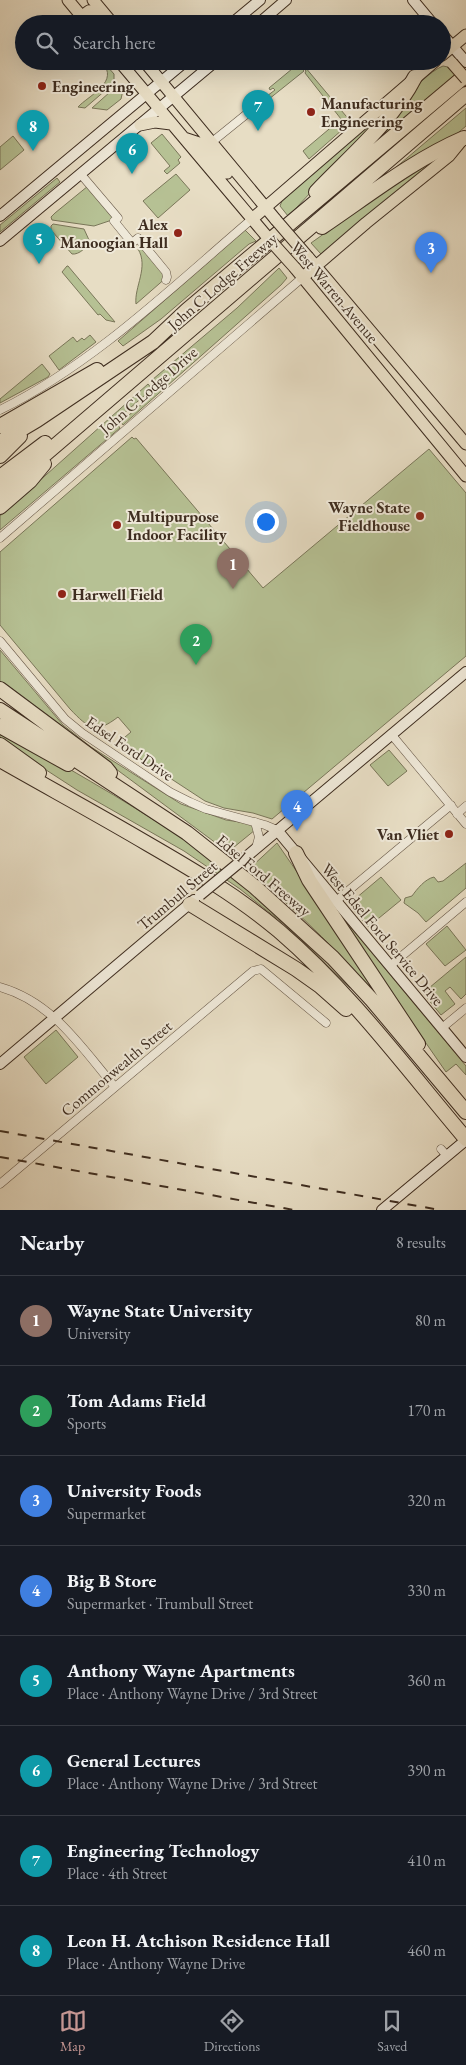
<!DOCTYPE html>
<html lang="en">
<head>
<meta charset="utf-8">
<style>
  body { margin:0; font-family:"EB Garamond",serif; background:#20242c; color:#f1f3f6 }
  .you { position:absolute; left:265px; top:521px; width:18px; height:18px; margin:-12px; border:4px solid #fff; border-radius:50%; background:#1a73e8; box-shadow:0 0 0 8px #1a73e833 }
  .badge { display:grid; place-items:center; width:32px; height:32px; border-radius:50%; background:#c59692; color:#fff; font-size:16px; font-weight:700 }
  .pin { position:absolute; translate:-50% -41px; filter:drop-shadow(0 1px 2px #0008) }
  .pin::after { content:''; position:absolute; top:26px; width:18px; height:15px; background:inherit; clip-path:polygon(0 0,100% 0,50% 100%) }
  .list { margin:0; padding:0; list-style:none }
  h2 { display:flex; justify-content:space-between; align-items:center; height:65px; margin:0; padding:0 20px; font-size:21px }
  h2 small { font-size:16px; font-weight:400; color:#9ea1a6 }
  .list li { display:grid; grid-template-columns:32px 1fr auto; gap:15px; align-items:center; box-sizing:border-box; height:90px; padding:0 20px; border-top:1px solid #363941 }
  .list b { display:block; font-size:19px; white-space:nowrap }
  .list p { margin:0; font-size:16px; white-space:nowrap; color:#9ea1a6 }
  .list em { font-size:16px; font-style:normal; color:#9ea1a6 }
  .icon { flex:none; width:28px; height:28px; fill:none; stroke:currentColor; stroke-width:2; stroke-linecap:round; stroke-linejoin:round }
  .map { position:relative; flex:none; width:466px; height:1210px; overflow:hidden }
  .search { position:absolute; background:#171b24; box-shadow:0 5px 20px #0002; left:15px; right:15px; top:15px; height:55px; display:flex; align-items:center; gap:12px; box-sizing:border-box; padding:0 18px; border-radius:28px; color:#9ea1a6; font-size:19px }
  .sheet { height:785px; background:#171b24 }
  nav { display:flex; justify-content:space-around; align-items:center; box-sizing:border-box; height:70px; border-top:1px solid #363941; background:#171b24; font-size:14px; color:#9ea1a6 }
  nav a { display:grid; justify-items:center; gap:2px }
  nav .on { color:#c59692 }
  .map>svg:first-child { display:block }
  .green { fill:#b6c194; stroke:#7a775a }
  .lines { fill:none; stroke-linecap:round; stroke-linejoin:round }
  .street-casing { stroke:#685949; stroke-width:9 }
  .secondary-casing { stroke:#3e2d20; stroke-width:12 }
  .primary-casing { stroke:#3e2d20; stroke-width:13 }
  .highway-casing { stroke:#3e2d20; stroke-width:16 }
  .street { stroke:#efe9d9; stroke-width:8 }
  .secondary { stroke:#efe9d9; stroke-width:10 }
  .primary { stroke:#e7ddc4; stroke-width:11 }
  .highway { stroke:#e7ddc4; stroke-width:14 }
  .rail { stroke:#3e2d20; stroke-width:2; stroke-dasharray:9 9; stroke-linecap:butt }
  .secondary-bridge-casing { stroke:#3e2d20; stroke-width:12; stroke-linecap:butt }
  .primary-bridge-casing { stroke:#3e2d20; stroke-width:13; stroke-linecap:butt }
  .secondary-bridge { stroke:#efe9d9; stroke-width:10 }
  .primary-bridge { stroke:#e7ddc4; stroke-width:11 }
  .poi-dot { fill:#8f2418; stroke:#efe9d9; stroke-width:2 }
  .labels { text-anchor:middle; stroke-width:4; stroke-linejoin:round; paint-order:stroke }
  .poi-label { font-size:16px; font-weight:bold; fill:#3e2d20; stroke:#efe9d9; text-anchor:start }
  .street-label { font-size:16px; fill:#3e2d20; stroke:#efe9d9 }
</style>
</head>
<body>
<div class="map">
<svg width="466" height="1210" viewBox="0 0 466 1210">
  <rect width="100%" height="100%" fill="#e7ddc4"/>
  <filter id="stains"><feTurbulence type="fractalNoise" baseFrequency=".004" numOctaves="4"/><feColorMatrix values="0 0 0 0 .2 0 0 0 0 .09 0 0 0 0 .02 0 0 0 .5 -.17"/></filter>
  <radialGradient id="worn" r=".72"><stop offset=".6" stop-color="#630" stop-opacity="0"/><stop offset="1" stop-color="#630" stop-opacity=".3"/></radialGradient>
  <path class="green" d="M298,61H300L351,122L309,159L303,151L341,119L305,73L306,71Z
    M298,64L304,71L269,99L267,96L275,90L273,88L270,90L269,88Z
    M106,65L114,74V83L85,108L78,107C88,96 116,84 105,66Z
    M443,66L448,67L456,74L358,159C377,135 417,76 443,66Z
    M119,84L123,90L121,99L107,110L92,108Z
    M397,99L298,206L288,216L280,206L282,201Z
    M466,108V126L453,137L381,180Z
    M162,134L181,157L178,160L180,163L167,174L164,171L170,166L151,143Z
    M13,136L24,150L0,170V147Z
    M447,152L321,254L311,243C356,211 400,180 447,152Z
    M176,174L190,190L158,218L143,201Z
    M57,178L60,182L0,232V225Z
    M88,186L114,216L112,220L94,226L52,220L51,217L55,213Z
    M53,224L84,229L89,240C88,247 79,255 72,254L51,230V226Z
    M245,230L256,241L249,244L161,319L123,346L118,341Z
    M143,245L167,277L136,304C134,287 149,267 138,249Z
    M67,266H68L115,322L106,320L100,314L98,315L62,272Z
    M279,268L287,278L281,285L123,425L121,422L159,389L152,380L237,308Z
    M90,335L96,342L59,370L49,356L73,337L77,342L82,338L84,340Z
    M42,364L50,374L48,377L0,403V399Z
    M148,384L152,389L115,421L120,428L0,530V516Z
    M132,437L134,439L136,438L263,588L429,449L466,493V656L272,819L253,813L224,808L205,801L121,746L119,742L131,732L118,717C96,734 89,729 70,709L0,625V552Z
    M0,650L63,725L91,747L181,804L226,820L246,823L254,826L255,830L228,852L0,683Z
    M0,729C60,764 122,798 180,837C242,879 297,934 350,988L285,925L240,889L184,851L77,790L0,740Z
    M389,750L407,771L388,786L370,765Z
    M277,843L391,1008L390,1010C346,959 299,912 248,870Z
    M466,863V888L426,922L418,913L404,903L405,898L412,896C417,889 425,879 434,877L438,882L443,881Z
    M381,877L401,900L368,927L349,904Z
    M322,893L466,1066V1075L456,1064L446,1072Z
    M447,926L466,950L445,966L426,944Z
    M466,957V994L461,999L450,987L445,991L455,1004L441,1015L423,993Z
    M56,1030L78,1057L46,1084L24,1057Z"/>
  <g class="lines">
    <defs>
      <path id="street" d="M212,142L254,108
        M84,178L118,218L114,221L132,243L138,238L166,272L167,277L166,280
        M0,410C95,363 172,287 252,219
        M0,538L302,278
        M0,641L65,719L82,733L170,792L190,802L206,809L265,825L277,830
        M391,734L466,824
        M457,814L466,806
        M255,822L259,837L256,848
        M336,901L451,805
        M390,966L466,902
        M0,987C53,1002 81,1047 115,1087
        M442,1028L466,1008
        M441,1149L447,1156
        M0,1184L253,971L261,969L326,1023"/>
      <path id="secondary" d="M413,0L433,24
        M231,24L260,0
        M258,24L286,0
        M442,34L466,62
        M0,216L186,61
        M0,241L216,61
        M277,830L466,1057
        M246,857L466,672
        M0,1064L194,900
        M382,1210L466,1140"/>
      <path id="primary" d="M68,0L88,24
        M93,0L113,24
        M84,19L85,14L89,11L103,24
        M442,55L466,35
        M119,61L269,239
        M144,61L276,220
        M140,125L155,122L171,124
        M184,138L199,143L222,172L227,173L230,165
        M252,219L435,61
        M308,257L466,444
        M295,268L466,476
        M302,278L366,223L449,156L462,140"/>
      <path id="highway" d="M316,192C350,156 392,122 415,77
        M322,227C368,196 413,160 464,138
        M0,426L97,370
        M0,442L37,420L153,342L187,310L466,75
        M0,456L20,436
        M0,477L45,443
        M0,493L466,94
        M0,507L30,481L44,464
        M0,689L106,768L110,773
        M0,710L187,833L255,887L333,958L372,1000L466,1112
        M0,726L68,764
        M0,745L39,773
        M0,760C49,788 99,815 148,844C193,870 239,897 279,931C350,992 406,1068 466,1139
        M296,853L309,880L418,1044
        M190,904L296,969L320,986L346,1009"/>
    </defs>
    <use href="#street" class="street-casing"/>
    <use href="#secondary" class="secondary-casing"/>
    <use href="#primary" class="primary-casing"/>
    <use href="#highway" class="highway-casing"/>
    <use href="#street" class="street"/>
    <use href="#secondary" class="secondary"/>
    <use href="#primary" class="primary"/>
    <use href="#highway" class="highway"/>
    <path class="rail" d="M0,1131L440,1210
      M0,1157L294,1210"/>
    <defs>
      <path id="secondary-bridge" d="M200,895L246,857"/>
      <path id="primary-bridge" d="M452,63L466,79
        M276,220L308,257
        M269,239L295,268"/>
    </defs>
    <use href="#secondary-bridge" class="secondary-bridge-casing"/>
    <use href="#primary-bridge" class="primary-bridge-casing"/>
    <use href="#secondary-bridge" class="secondary-bridge"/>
    <use href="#primary-bridge" class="primary-bridge"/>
  </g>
  <g class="poi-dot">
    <circle cx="42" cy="86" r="5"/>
    <circle cx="311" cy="112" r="5"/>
    <circle cx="178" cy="233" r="5"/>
    <circle cx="420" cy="516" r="5"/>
    <circle cx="117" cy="525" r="5"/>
    <circle cx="62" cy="594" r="5"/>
    <circle cx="449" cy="834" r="5"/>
  </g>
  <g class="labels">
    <g class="poi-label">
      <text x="52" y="92">Engineering</text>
      <text x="321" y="109">Manufacturing<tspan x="321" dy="18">Engineering</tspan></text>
      <text x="168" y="230" text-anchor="end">Alex<tspan x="168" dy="18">Manoogian Hall</tspan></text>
      <text x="410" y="513" text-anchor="end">Wayne State<tspan x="410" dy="18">Fieldhouse</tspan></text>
      <text x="127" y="522">Multipurpose<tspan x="127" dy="18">Indoor Facility</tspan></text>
      <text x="72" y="600">Harwell Field</text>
      <text x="439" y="840" text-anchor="end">Van Vliet</text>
    </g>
    <g class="street-label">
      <text transform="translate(222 281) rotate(-41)" y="6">John C Lodge Freeway</text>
      <text transform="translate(335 292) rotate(50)" y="6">West Warren Avenue</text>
      <text transform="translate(148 390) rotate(-41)" y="6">John C Lodge Drive</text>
      <text transform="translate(130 748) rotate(34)" y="6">Edsel Ford Drive</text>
      <text transform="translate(264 875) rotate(40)" y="6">Edsel Ford Freeway</text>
      <text transform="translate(177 895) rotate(-40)" y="6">Trumbull Street</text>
      <text transform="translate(383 934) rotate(50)" y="6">West Edsel Ford Service Drive</text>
      <text transform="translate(116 1068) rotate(-40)" y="6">Commonwealth Street</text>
    </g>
  </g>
  <rect width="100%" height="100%" filter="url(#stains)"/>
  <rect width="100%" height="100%" fill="url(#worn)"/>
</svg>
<div class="you"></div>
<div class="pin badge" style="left:233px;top:589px;background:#8d6e63">1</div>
<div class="pin badge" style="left:196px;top:665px;background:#2e9e5b">2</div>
<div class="pin badge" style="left:431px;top:273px;background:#3f7fe0">3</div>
<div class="pin badge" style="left:297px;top:831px;background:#3f7fe0">4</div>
<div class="pin badge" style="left:39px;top:264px;background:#0f9aa8">5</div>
<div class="pin badge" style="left:132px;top:174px;background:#0f9aa8">6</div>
<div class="pin badge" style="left:258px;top:131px;background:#0f9aa8">7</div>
<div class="pin badge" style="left:33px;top:151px;background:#0f9aa8">8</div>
<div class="search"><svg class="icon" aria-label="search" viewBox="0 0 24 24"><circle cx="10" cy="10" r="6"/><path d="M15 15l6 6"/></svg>Search here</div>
</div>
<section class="sheet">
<h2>Nearby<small>8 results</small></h2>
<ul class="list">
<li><span class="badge" style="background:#8d6e63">1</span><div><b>Wayne State University</b><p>University</p></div><em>80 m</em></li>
<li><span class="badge" style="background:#2e9e5b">2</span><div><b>Tom Adams Field</b><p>Sports</p></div><em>170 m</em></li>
<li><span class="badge" style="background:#3f7fe0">3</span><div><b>University Foods</b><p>Supermarket</p></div><em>320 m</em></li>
<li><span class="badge" style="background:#3f7fe0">4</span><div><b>Big B Store</b><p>Supermarket · Trumbull Street</p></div><em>330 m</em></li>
<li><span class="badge" style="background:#0f9aa8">5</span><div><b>Anthony Wayne Apartments</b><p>Place · Anthony Wayne Drive / 3rd Street</p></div><em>360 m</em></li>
<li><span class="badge" style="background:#0f9aa8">6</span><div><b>General Lectures</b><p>Place · Anthony Wayne Drive / 3rd Street</p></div><em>390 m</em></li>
<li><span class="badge" style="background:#0f9aa8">7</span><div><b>Engineering Technology</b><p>Place · 4th Street</p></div><em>410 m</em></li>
<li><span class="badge" style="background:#0f9aa8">8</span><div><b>Leon H. Atchison Residence Hall</b><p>Place · Anthony Wayne Drive</p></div><em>460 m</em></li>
</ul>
</section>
<nav>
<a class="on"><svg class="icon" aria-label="map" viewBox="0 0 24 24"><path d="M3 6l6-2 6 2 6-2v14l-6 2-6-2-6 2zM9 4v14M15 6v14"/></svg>Map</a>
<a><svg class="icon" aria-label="directions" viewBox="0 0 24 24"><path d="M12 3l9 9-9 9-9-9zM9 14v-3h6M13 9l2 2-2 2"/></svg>Directions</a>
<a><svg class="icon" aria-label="saved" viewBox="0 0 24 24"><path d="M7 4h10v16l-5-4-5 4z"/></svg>Saved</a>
</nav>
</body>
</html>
